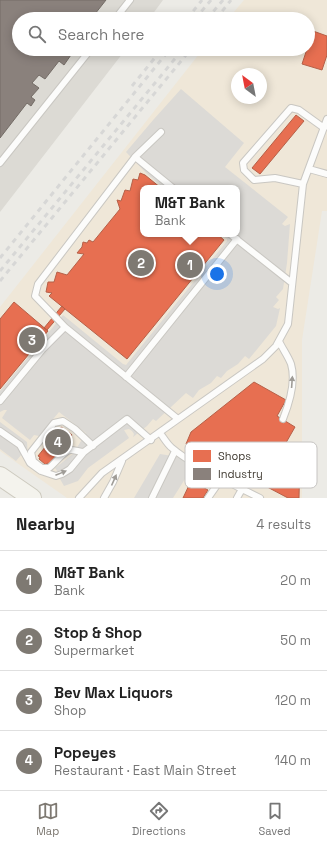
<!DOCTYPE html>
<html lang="en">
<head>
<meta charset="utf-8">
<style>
  body { margin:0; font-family:"Space Grotesk",sans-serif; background:#f6f6f6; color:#222 }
  .compass { position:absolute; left:231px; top:68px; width:36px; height:36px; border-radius:50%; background:#fff; box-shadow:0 2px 10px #0003; rotate:328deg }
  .you { position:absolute; left:217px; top:274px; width:14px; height:14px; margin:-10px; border:3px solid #fff; border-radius:50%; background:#1a73e8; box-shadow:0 0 0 6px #1a73e833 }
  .badge { display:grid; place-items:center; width:26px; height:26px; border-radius:50%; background:#7e7972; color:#fff; font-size:13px; font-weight:700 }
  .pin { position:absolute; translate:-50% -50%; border:2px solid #fff; box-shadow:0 1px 4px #0006 }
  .popup { position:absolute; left:140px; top:185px; width:100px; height:52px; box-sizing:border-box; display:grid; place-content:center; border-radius:8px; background:#fff; filter:drop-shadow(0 1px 3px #0005); font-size:13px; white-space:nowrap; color:#767676 }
  .popup b { font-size:15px; color:#222 }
  .popup::after { content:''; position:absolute; left:50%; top:100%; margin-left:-8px; border:8px solid transparent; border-top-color:#fff }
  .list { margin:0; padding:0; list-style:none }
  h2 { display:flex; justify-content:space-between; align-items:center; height:52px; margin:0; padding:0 16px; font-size:17px }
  h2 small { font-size:13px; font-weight:400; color:#767676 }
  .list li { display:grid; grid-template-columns:26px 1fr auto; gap:12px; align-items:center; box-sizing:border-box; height:60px; padding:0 16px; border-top:1px solid #e0e0e0 }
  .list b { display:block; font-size:15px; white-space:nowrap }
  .list p { margin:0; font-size:13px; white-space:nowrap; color:#767676 }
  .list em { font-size:13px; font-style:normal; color:#767676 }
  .icon { flex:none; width:22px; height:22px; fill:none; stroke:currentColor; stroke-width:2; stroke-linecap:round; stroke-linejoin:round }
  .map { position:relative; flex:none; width:327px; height:498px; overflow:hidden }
  .search { position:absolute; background:#fff; box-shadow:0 2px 10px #0003; left:12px; right:12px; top:12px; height:44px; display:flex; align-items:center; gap:10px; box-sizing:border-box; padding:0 14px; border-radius:22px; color:#767676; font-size:15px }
  .sheet { height:292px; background:#fff }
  nav { display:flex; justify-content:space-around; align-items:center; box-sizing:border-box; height:56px; border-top:1px solid #e0e0e0; background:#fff; font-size:11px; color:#767676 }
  nav a { display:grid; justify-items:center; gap:2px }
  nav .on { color:#7e7972 }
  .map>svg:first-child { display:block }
  .commercial { fill:#efe7d8; fill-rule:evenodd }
  .industrial { fill:#dcdad4 }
  .parking { fill:#dcdad6 }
  .shops { fill:#e76f51; stroke:#b66048 }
  .industry { fill:#8a817c; stroke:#746c66 }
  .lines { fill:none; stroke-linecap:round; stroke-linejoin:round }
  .lane-casing { stroke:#c9c7c2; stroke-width:8 }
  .secondary-casing { stroke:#cdcabf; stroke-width:20 }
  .lane { stroke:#fcfcfb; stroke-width:6 }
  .secondary { stroke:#f4f3ed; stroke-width:18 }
  .rail { stroke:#d7d7d6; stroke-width:3; stroke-dasharray:5 5; stroke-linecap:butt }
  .oneway { fill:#9f9c97 }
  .key { fill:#fff; stroke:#c6c4c2; stroke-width:1 }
  .key-label { font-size:11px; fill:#423c33 }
</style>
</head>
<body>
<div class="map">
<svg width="327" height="498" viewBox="0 0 327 498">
  <rect width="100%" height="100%" fill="#ecebe6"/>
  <path class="commercial" d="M244,0H327V211H322L302,340V498H67L0,451V307L203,49H308V19H228ZM237,74H261V98H237ZM143,188H237V234H143Z"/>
  <path class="industrial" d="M0,0H163L149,19H19V49H126L0,212Z"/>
  <path class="parking" d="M181,89L244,143L225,167L288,217L282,224L285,226L290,224L287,263L283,289L276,297L279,300L273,307L278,309L280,308L276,326L249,359L245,356L238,364L227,371L221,378L217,376L211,383L199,390L193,398L186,393L156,421L153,419L147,426L133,437L134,434L132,431L129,429L124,430L129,438L88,468L78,481L64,486L60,479L36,472L27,466L22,454L16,461L0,449V422L27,442L28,457L57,473L58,472L55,468L73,454L86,433L59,412L39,436L34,435L30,440L2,418L7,410H4L0,412V391L63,315L123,364L126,365L227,241V239L221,234H237V188H164L147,174L126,152L154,119Z
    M160,454L197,460L216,474L210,482L190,471L173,498H134Z"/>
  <path class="shops" d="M313,31L327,36V55L322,70L302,64Z
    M296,115L304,121L260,174L252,168Z
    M140,173L145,175L161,188H143V234H217L224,240L127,359L49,296L52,293L46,292L48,282H54L57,272L67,275L84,254L77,253L82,247L83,242L87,243L89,240L93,242L120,209L117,200L121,201L125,190L130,191L133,179L138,180Z
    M14,302L48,331L0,389V319Z
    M62,306L65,309L47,330L44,328Z
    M254,382L286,400L277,416L295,427L283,448L300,456L299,498H288L186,444L191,432Z
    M61,427L72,435L60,450L62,451L55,460L53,459L49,464L47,463L46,465L39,459L40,457L38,456Z
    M191,481L208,490L203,498H183Z"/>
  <path class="industry" d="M0,0H106L91,19H19V49H70L73,52L64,65L59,61L45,79L39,75L32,83L39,88L31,97L35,100L31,106L27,103L0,138Z"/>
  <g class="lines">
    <defs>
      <path id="lane" d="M115,19L130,0
        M135,157L161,132
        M0,163L91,49
        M309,169L327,174
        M303,184L275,178L254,180L244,170L243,163L291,108L299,110L324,128
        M173,188L135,157L38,284L35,296L65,327L178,419
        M230,234L292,283
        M279,341C282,348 288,356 291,364C296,381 289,404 283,419
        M126,377L237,239
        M0,401L42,350L65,327
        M0,431L20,445L30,463L41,471L56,476L62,474L70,469L84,452L127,419L151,440
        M160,433C164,438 167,444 172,448C191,464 219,477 242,489L237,498
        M84,452C80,452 75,450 71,450C64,450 55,464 49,468H42L33,461L31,452L54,423L63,421L75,429L93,446
        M242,489L260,498
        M79,498L102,473L263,359L276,346L288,324L303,184L327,119
        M104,498L113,482L122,461
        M152,498L175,451
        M208,498L222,478"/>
      <path id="secondary" d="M0,476L32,498"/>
    </defs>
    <use href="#lane" class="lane-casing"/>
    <use href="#secondary" class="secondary-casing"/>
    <use href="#lane" class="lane"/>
    <use href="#secondary" class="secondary"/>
    <path class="rail" d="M187,19L202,0
      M195,19L211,0
      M207,19L223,0
      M216,19L231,0
      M132,86L162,49
      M0,258L170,49
      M0,271L183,49
      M0,281L191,49"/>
  </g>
  <defs><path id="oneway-solid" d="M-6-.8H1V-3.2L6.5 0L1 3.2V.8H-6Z"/></defs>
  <g class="oneway">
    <use href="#oneway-solid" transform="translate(292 382) rotate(-86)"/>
    <use href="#oneway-solid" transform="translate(61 473) rotate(-22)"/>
    <use href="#oneway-solid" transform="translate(114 480) rotate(-66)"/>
  </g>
  <rect x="185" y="442" width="132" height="46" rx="6" class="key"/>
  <rect x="193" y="450" width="18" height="12" fill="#e76f51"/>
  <rect x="193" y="468" width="18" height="12" fill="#8a817c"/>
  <g class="key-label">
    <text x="218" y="460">Shops</text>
    <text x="218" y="478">Industry</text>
  </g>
</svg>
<svg class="compass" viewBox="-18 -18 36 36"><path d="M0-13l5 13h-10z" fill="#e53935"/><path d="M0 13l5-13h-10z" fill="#767676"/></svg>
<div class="you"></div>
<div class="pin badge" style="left:190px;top:265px">1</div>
<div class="popup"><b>M&amp;T Bank</b>Bank</div>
<div class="pin badge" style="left:141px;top:263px">2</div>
<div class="pin badge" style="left:32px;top:340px">3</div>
<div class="pin badge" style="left:58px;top:442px">4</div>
<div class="search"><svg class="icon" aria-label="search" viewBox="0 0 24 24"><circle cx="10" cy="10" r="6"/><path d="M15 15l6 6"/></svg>Search here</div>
</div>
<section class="sheet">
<h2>Nearby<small>4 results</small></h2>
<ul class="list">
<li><span class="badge">1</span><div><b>M&amp;T Bank</b><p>Bank</p></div><em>20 m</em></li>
<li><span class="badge">2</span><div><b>Stop &amp; Shop</b><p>Supermarket</p></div><em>50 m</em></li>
<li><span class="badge">3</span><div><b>Bev Max Liquors</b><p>Shop</p></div><em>120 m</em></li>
<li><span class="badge">4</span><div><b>Popeyes</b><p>Restaurant · East Main Street</p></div><em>140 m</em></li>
</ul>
</section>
<nav>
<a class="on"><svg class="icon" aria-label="map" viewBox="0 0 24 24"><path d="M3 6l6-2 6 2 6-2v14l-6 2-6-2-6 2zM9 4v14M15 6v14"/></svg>Map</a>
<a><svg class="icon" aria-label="directions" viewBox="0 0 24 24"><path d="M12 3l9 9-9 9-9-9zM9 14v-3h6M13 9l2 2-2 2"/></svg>Directions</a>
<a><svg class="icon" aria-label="saved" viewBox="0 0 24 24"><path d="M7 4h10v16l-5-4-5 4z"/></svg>Saved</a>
</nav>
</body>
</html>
